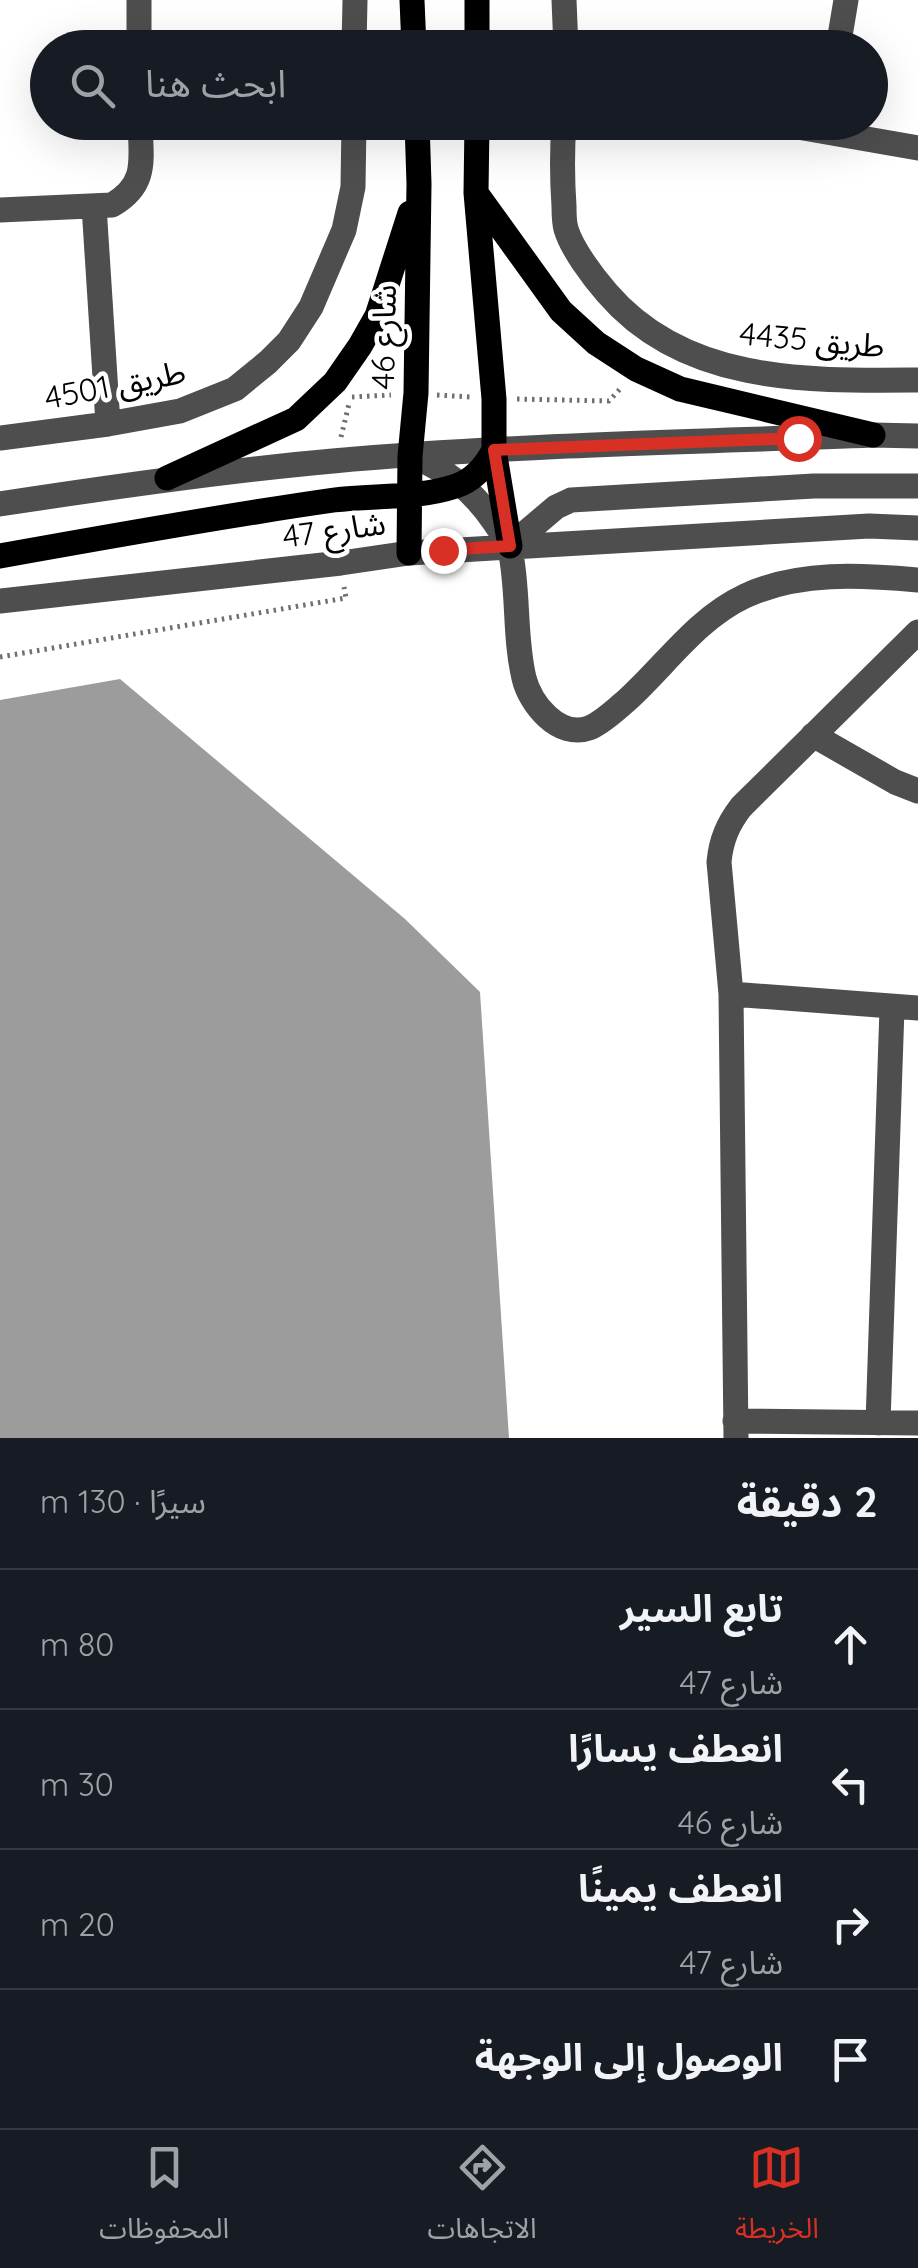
<!DOCTYPE html>
<html lang="ar">
<head>
<meta charset="utf-8">
<style>
  body { margin:0; font-family:Quicksand,"Noto Sans Arabic",sans-serif; background:#242831; color:#f1f3f6; direction:rtl }
  .stop { position:absolute; width:30px; height:30px; margin:-22px; border:8px solid #d93025; border-radius:50%; background:#fff }
  .stop.end { background:#d93025; border-color:#fff; box-shadow:0 2px 10px #0008 }
  .list { margin:0; padding:0; list-style:none }
  h2 { display:flex; justify-content:space-between; align-items:center; height:130px; margin:0; padding:0 40px; font-size:42px }
  h2 small { font-size:32px; font-weight:400; color:#9ea1a6 }
  .list li { display:grid; grid-template-columns:65px 1fr auto; gap:30px; align-items:center; box-sizing:border-box; height:140px; padding:0 40px; border-top:2px solid #363941 }
  .list b { display:block; font-size:38px; white-space:nowrap }
  .list p { margin:0; font-size:32px; white-space:nowrap; color:#9ea1a6 }
  .list em { font-size:32px; font-style:normal; color:#9ea1a6 }
  .icon { flex:none; width:55px; height:55px; fill:none; stroke:currentColor; stroke-width:2; stroke-linecap:round; stroke-linejoin:round }
  .map { position:relative; flex:none; width:918px; height:1438px; overflow:hidden; direction:ltr }
  .search { position:absolute; background:#171b24; box-shadow:0 10px 40px #0002; left:30px; right:30px; top:30px; height:110px; display:flex; align-items:center; gap:25px; box-sizing:border-box; padding:0 35px; border-radius:55px; color:#9ea1a6; font-size:38px }
  .sheet { height:690px; background:#171b24 }
  nav { display:flex; justify-content:space-around; align-items:center; box-sizing:border-box; height:140px; border-top:2px solid #363941; background:#171b24; font-size:28px; color:#9ea1a6 }
  nav a { display:grid; justify-items:center; gap:5px }
  nav .on { color:#d93025 }
  .map>svg:first-child { display:block }
  .water { fill:#9c9c9c }
  .lines { fill:none; stroke-linecap:round; stroke-linejoin:round }
  .path { stroke:#707070; stroke-width:5; stroke-dasharray:2.5 5; stroke-linecap:butt }
  .minor { stroke:#4e4e4e; stroke-width:25 }
  .major { stroke:#000; stroke-width:25 }
  .route { stroke:#d93025; stroke-width:12 }
  .labels { text-anchor:middle; stroke-width:9; stroke-linejoin:round; paint-order:stroke }
  .street-label { font-size:32px; fill:#000; stroke:#fff }
</style>
</head>
<body>
<div class="map">
<svg width="918" height="1438" viewBox="0 0 918 1438">
  <rect width="100%" height="100%" fill="#fff"/>
  <path class="water" d="M120,679L405,919L480,992L509,1438H0V700Z"/>
  <g class="lines">
    <path class="path" d="M437,395L471,397
      M352,397L391,395
      M517,399L609,401L620,389
      M341,437L349,404
      M0,657L346,598L344,587"/>
    <path class="minor" d="M139,0V48
      M564,0L566,48
      M354,48L355,0
      M838,48L846,0
      M564,122C562,151 562,178 564,206C564,213 564,222 566,229C572,249 593,277 607,293C685,384 808,381 918,380
      M769,122L918,148
      M94,206L108,424
      M0,210L112,205C148,184 141,160 140,122
      M0,438L108,424L180,411L235,389L268,362L289,341L311,307L344,230L353,187L354,122
      M414,457C449,471 474,492 495,523C500,531 508,540 510,549C519,591 514,636 524,678C530,704 559,739 589,728C602,723 615,710 626,701C665,666 696,619 745,596C799,571 861,575 918,580
      M0,504C111,487 221,471 333,461C512,445 693,442 873,435L918,436
      M510,546L556,507L571,500L814,486H918
      M0,601L341,563L409,553L869,526L918,528
      M813,735L895,782L918,791
      M731,994L918,1008
      M735,1421L918,1423
      M878,1423L892,1008
      M736,1438L731,994L719,862C721,840 728,824 741,807L918,632"/>
    <path class="major" d="M412,0L414,48
      M477,48V0
      M477,122L476,193L494,399V450L510,546
      M476,193L561,311L596,343L636,369L680,389L873,435
      M167,478L296,419L335,382L360,346L377,316L410,213
      M409,553L410,456L416,393L419,184L417,122
      M0,556C111,536 222,516 334,500C374,495 417,499 456,486C474,480 485,467 494,450"/>
  </g>
  <g class="lines">
    <path class="route" d="M443,550L510,546L494,450L798,438"/>
  </g>
  <g class="labels">
    <g class="street-label">
      <text transform="translate(384 337) rotate(-89)" y="11">شارع 46</text>
      <text transform="translate(812 340) rotate(5)" y="11">طريق 4435</text>
      <text transform="translate(115 385) rotate(-11)" y="11">طريق 4501</text>
      <text transform="translate(334 530) rotate(-8)" y="11">شارع 47</text>
    </g>
  </g>
</svg>
<div class="stop" style="left:798px;top:438px"></div>
<div class="stop end" style="left:443px;top:550px"></div>
<div class="search"><svg class="icon" aria-label="search" viewBox="0 0 24 24"><circle cx="10" cy="10" r="6"/><path d="M15 15l6 6"/></svg>ابحث هنا</div>
</div>
<section class="sheet">
<h2>2 دقيقة<small>سيرًا · 130 m</small></h2>
<ul class="list">
<li><svg class="icon" aria-label="ahead" viewBox="0 0 24 24"><path d="M12 20V5M6 11l6-6 6 6"/></svg><div><b>تابع السير</b><p>شارع 47</p></div><em>80 m</em></li>
<li><svg class="icon" aria-label="left" viewBox="0 0 24 24"><path d="M17 20v-9H6M10 6l-5 5 5 5"/></svg><div><b>انعطف يسارًا</b><p>شارع 46</p></div><em>30 m</em></li>
<li><svg class="icon" aria-label="right" viewBox="0 0 24 24"><path d="M7 20v-9h11M14 6l5 5-5 5"/></svg><div><b>انعطف يمينًا</b><p>شارع 47</p></div><em>20 m</em></li>
<li><svg class="icon" aria-label="arrive" viewBox="0 0 24 24"><path d="M6 21V4h12l-3 4 3 4H6"/></svg><div><b>الوصول إلى الوجهة</b></div></li>
</ul>
</section>
<nav>
<a class="on"><svg class="icon" aria-label="map" viewBox="0 0 24 24"><path d="M3 6l6-2 6 2 6-2v14l-6 2-6-2-6 2zM9 4v14M15 6v14"/></svg>الخريطة</a>
<a><svg class="icon" aria-label="directions" viewBox="0 0 24 24"><path d="M12 3l9 9-9 9-9-9zM9 14v-3h6M13 9l2 2-2 2"/></svg>الاتجاهات</a>
<a><svg class="icon" aria-label="saved" viewBox="0 0 24 24"><path d="M7 4h10v16l-5-4-5 4z"/></svg>المحفوظات</a>
</nav>
</body>
</html>
